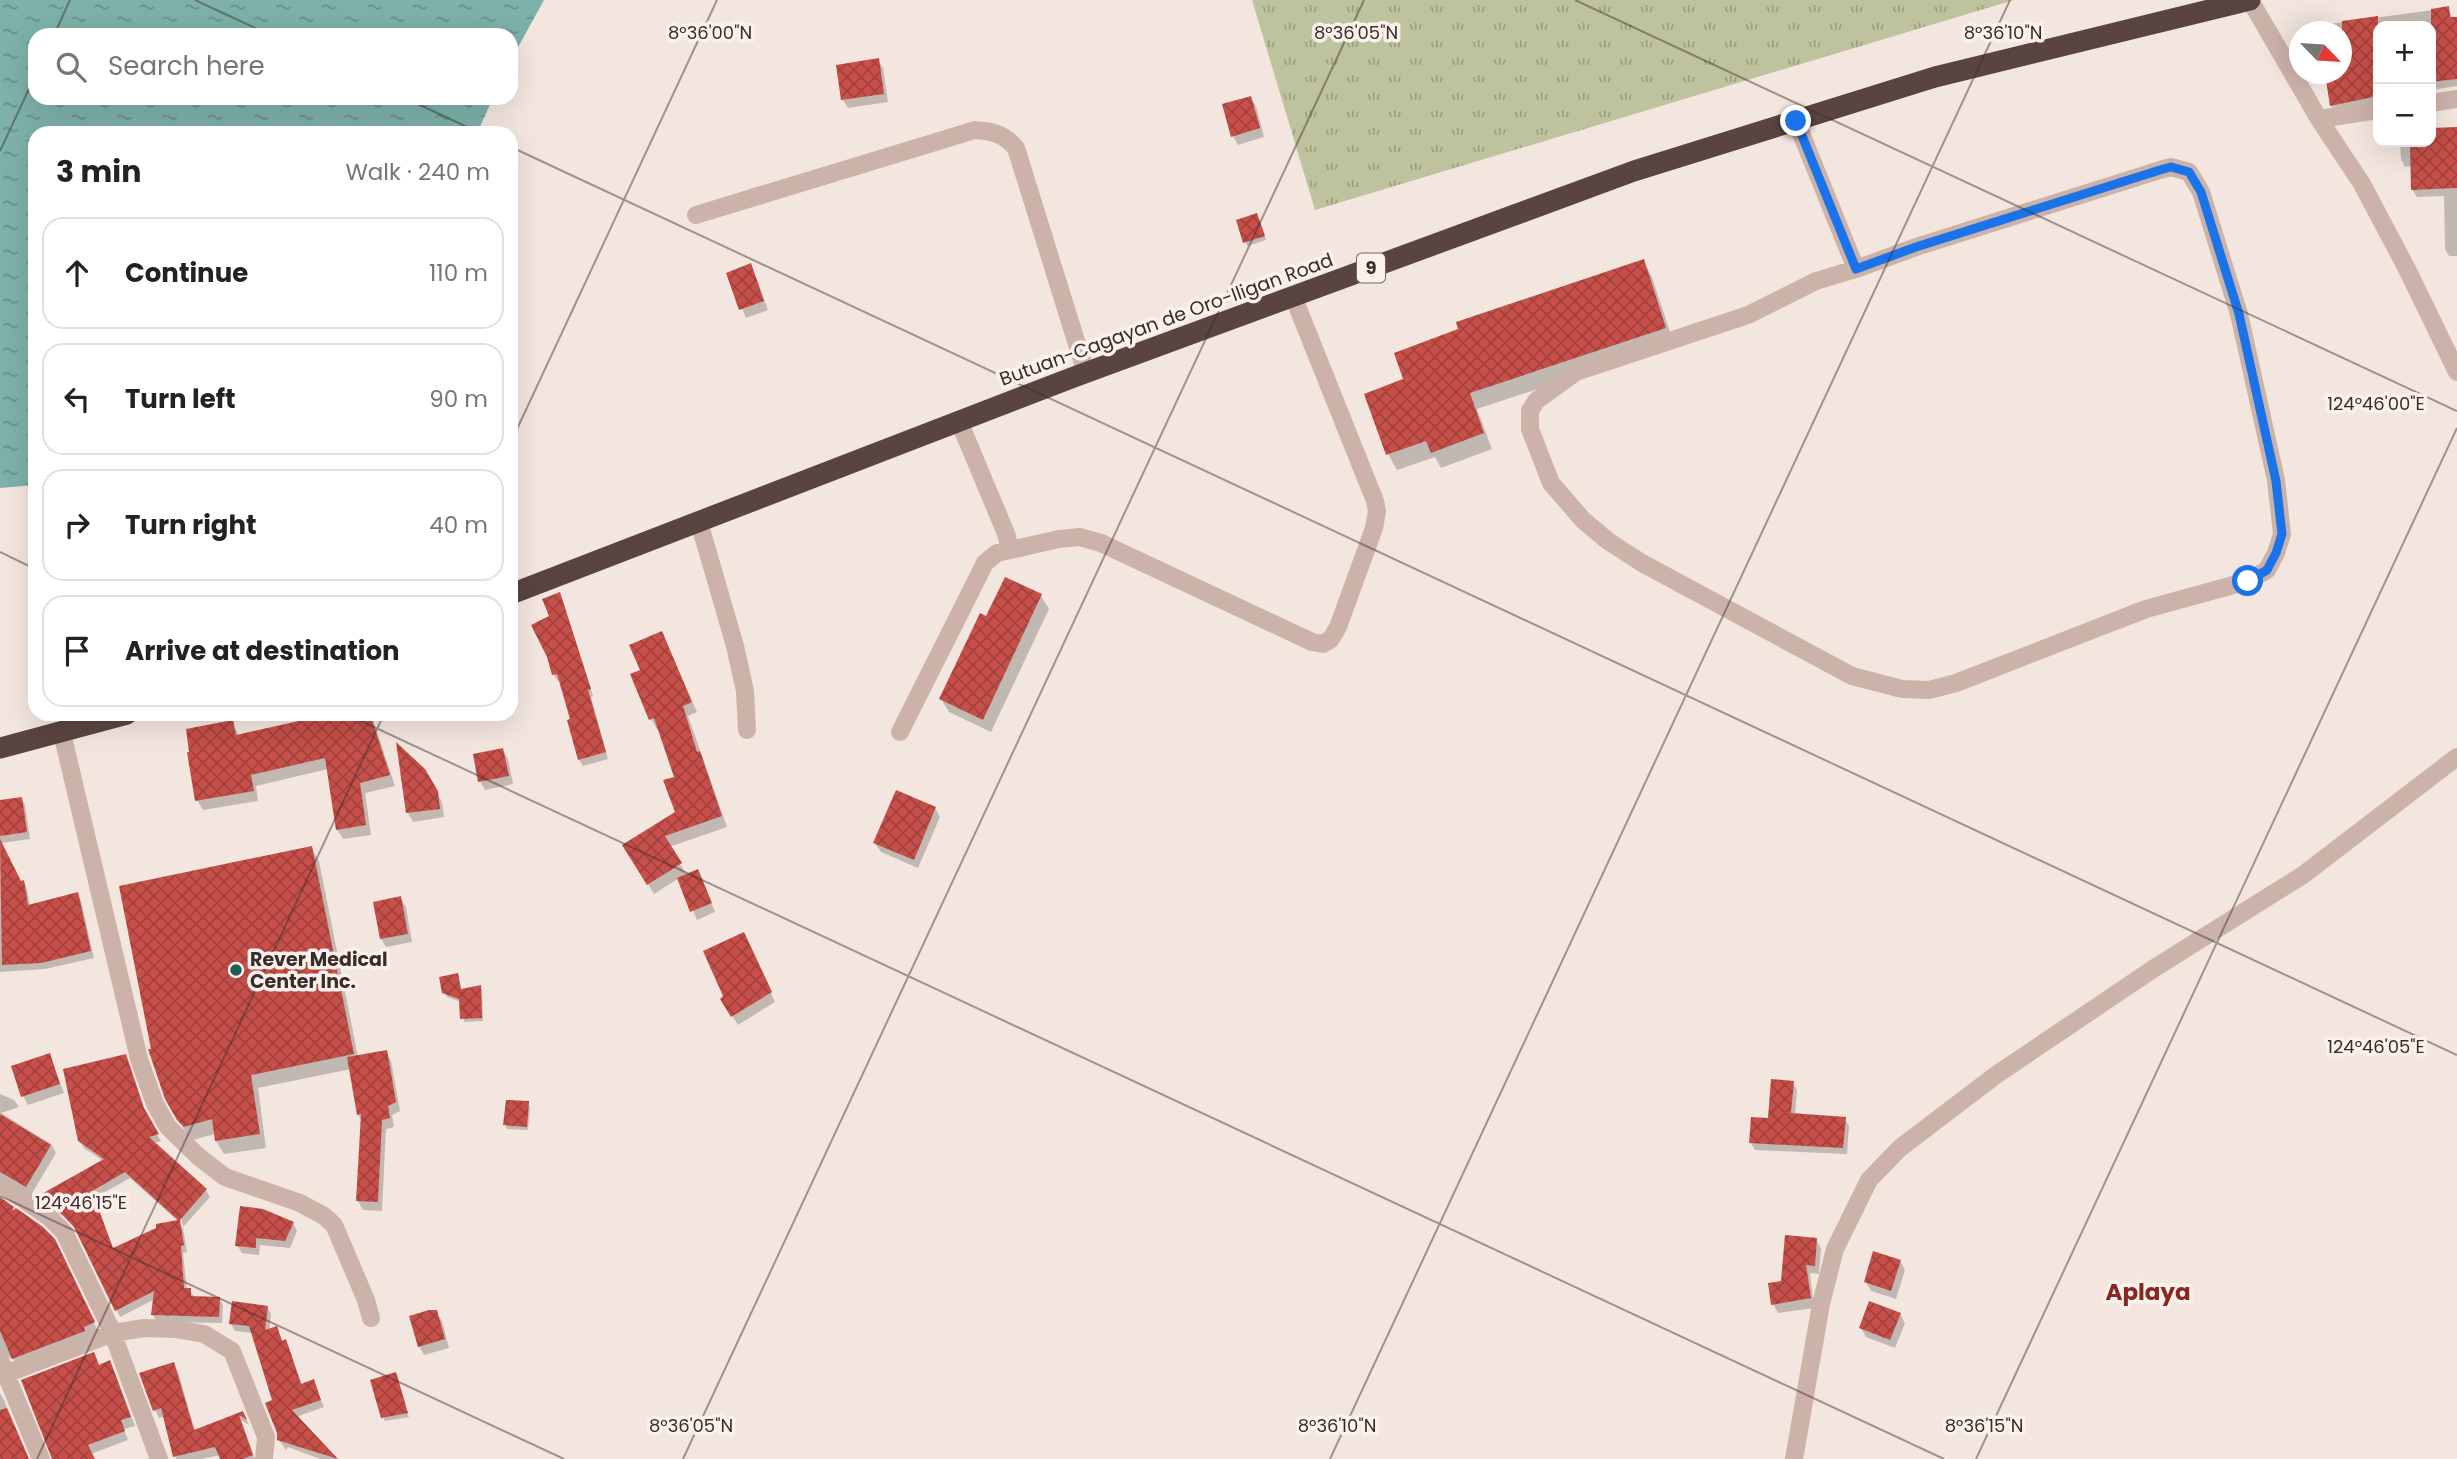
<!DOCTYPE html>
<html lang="en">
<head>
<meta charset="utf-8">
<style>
  body { margin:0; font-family:Poppins,sans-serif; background:#f2f2f2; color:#222 }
  .controls { position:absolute; right:21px; top:21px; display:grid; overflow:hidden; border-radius:14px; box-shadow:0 7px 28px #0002 }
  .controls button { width:63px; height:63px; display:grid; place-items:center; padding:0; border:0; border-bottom:2px solid #e0e0e0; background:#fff; color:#222; font:35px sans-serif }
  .compass { position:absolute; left:2289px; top:21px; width:63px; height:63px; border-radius:50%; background:#fff; box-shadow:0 7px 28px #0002; rotate:115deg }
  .stop { position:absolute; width:21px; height:21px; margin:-16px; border:5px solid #1a73e8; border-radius:50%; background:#fff }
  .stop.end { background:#1a73e8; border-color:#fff; box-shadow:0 2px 7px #0008 }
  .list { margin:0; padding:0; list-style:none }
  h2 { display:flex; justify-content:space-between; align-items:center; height:91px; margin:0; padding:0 28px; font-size:30px }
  h2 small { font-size:23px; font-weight:400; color:#767676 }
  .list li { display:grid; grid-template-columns:46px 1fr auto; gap:21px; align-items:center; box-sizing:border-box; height:112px; margin:0 14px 14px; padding:0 14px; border:2px solid #e0e0e0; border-radius:21px }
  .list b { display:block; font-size:26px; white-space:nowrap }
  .list em { font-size:23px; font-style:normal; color:#767676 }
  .icon { flex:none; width:38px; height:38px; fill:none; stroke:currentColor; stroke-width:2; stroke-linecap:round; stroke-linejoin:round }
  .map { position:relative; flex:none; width:2457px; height:1459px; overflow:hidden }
  .search { position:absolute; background:#fff; box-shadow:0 7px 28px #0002; left:28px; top:28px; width:490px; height:77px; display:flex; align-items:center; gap:18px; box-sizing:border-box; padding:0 24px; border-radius:21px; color:#767676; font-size:26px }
  .panel { position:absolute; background:#fff; box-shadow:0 7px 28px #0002; left:28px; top:126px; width:490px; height:595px; border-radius:21px }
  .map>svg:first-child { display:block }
  .grass { fill:url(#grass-tufts) }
  .water { fill:url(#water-ripples) }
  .shadow { fill:#0003 }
  .building { fill:url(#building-cross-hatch); fill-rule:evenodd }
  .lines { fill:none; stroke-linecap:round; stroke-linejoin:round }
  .minor { stroke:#ccb3aa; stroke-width:18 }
  .highway { stroke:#5a4441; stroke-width:21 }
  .route { stroke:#1a73e8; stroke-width:9 }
  .ticks { fill:none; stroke:#392c2a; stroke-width:2; stroke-opacity:0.45 }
  .poi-dot { fill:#1e5c54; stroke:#faf1ec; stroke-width:2.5 }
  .labels { text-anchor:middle; stroke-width:7; stroke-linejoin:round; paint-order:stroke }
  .shield { fill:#faf1ec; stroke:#736764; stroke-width:2 }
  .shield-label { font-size:18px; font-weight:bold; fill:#392c2a }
  .street-label { font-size:19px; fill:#392c2a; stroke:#faf1ec }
  .poi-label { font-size:19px; font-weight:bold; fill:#392c2a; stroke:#faf1ec; text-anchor:start }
  .quarter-label { font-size:23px; font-weight:bold; fill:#892622; stroke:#faf1ec }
  .ticks-label { font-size:18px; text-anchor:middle; fill:#392c2a; stroke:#faf1ec; stroke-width:7; stroke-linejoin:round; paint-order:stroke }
</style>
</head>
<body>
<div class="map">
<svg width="2457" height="1459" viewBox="0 0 2457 1459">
  <defs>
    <pattern id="grass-tufts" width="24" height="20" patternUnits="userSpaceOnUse" patternTransform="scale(1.75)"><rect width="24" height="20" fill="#bec39e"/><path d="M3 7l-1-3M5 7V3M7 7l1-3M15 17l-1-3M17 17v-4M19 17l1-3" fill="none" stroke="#9b9f81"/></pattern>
    <pattern id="water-ripples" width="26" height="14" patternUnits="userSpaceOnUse" patternTransform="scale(1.75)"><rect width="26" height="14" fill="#7db1a9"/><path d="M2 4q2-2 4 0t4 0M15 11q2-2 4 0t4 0" fill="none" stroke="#67908a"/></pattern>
    <pattern id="building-cross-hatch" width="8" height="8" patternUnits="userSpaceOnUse" patternTransform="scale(1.75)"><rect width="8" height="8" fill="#c74f49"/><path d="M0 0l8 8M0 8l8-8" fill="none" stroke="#a3423d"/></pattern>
  </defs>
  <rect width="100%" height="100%" fill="#f3e6df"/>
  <path class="grass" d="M1252,0H2014L1315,210Z"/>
  <path class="water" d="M0,0H544L511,60V35H35V98H493L477,133H35V485L0,488Z"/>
  <path class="shadow" d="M2448,8L2453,19L2457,18V86L2431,90V26H2378V104L2336,113L2331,105L2326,74H2342V32H2323L2322,25Z
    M878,60L883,68L888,102L848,108L843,100Z
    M1251,98L1256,106L1264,137L1238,145L1233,136Z
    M2457,129V256H2449L2445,249L2444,196L2417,197L2412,189V166L2405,167L2401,159L2400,142H2431V130Z
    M1259,219L1266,240L1247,246L1238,221Z
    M1643,261L1652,277L1674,344L1477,409L1492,449L1441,468L1435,457L1397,470L1388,454L1366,395L1406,380L1461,330Z
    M728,274H755L768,310L746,318Z
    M560,594L593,696L591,697L608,759L583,766L579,759L572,721L561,680L558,681L554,675L548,657Z
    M1041,596L1049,609L991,732L949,712L941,699L987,618Z
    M35,612V640L31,613Z
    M662,633L697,712L688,716L727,827L669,847L687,875L702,880L715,912L697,920L679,878L654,894L625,846L677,813L676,778L659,728L657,729L651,719L632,675L642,671Z
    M323,714H371L395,786L365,793L371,835L343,839L337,829L328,769L256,786L258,801L203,810L197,800L232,722L239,736L324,717Z
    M399,747L424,770L442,802L444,817L413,822L408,813Z
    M503,750L508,759L513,784L485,790L480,781Z
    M21,798L25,805L30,839L1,843L21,883L24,882L27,889L30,906L78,894L81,901L94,958L45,969L0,972V802Z
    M935,808L940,817L918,868L881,852L875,843Z
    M311,848L319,861L358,1057L386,1052L391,1061L400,1111L392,1115L394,1127L386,1129L382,1211L363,1210L358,1201L362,1121L358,1114L351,1069L258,1088L266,1148L224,1154L216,1141L215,1134L193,1140L187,1134L167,1099Z
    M400,898L406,907L412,942L386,947L381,939Z
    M748,943L775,1002L738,1025L722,999Z
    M457,975L462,991L480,987L482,990L483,1021L464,1022L461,1002L447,997L444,992Z
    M49,1055L64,1093L28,1105L23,1096Z
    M125,1056L147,1117L161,1141L154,1143L206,1190L210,1197L183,1227L180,1211L178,1221L130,1178L94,1198L113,1249L179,1224L183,1228L187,1252L183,1253L187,1290H190L194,1297L219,1298L223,1305L222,1323L157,1322L153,1315L155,1299L120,1317L79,1232L64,1217L44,1203L41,1197L103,1161L84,1148L80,1141Z
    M1793,1083L1797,1090L1795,1115L1845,1119L1849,1126L1847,1154L1755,1150L1751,1143L1770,1120Z
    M0,1094L14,1100L19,1107L1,1113L51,1144L56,1153L31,1195L0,1183Z
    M528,1103L530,1107L528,1130L507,1129L505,1125Z
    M0,1199L59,1249L98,1331L18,1367L14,1360L8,1357L0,1358Z
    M293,1223L297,1231L290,1248L260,1245L259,1255L242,1253L237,1245Z
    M1816,1240L1821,1248L1819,1274L1810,1273L1814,1308L1778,1313L1773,1304L1782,1283Z
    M1900,1261L1905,1270L1896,1299L1871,1291L1866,1282Z
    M267,1307L271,1314L269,1331L277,1328L283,1342H285L289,1348L302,1385L313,1381L324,1407L296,1417L336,1459H320L288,1447L286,1450L279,1440L274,1401L253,1333L235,1331L231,1324Z
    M436,1312L442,1321L449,1348L424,1355L419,1346Z
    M1900,1314L1905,1323L1895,1348L1866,1337L1861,1328Z
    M173,1364L178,1372L195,1431L243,1413L249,1425L241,1420L255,1459H222L220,1455L202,1459H176L165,1416L159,1418L155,1410Z
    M99,1366L114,1371L135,1426L124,1429L128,1440L91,1454L94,1459H54Z
    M397,1378L409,1417L385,1421L383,1417Z
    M0,1393L3,1398L28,1459H0Z"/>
  <path class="building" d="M2449,6L2450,17H2457V79L2431,82V9Z
    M2378,16V96L2330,106L2325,74H2342V21Z
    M879,58L884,94L841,100L836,65Z
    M1251,96L1260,128L1231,137L1222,104Z
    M2457,127V188L2411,190L2410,142H2431V128Z
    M1257,213L1265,236L1243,243L1236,220Z
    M1644,259L1666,328L1470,393L1484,433L1431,453L1426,441L1386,455L1364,394L1403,379L1394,353L1458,329L1456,322Z
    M751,263L764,301L739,310L726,273Z
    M1005,577L1042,594L983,720L939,699L980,613L986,616Z
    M560,592L591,689L588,690L606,752L578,760L567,720L570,719L557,674L552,675L547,657L531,625L549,616L542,599Z
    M662,631L692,702L683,706L697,752L700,751L722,816L665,836L682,863L647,885L622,845L675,812L663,780L674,777L654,718L649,720L630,674L640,670L629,645Z
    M330,714H370L390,775L360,783L366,825L336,830L325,758L251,775L254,791L195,801L187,752H189L186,729L233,720L236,735Z
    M396,742L425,769L438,791L440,809L406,813Z
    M503,748L509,776L478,782L473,754Z
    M896,790L936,807L914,860L873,843Z
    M22,797L27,832L0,836V800Z
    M0,839L21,881L24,880L28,905L78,892L91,951L41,963L2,965Z
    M312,846L354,1054L251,1075L260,1134L215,1141L212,1119L184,1127L177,1120L165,1099L148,1049H151L119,886Z
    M698,869L712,903L690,912L677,878Z
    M401,896L408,934L380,939L373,902Z
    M744,932L772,992L731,1017L720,999L723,996L703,951Z
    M458,973L461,989L481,985L482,1018L460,1019L459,999L442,993L439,977Z
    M387,1050L396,1102L388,1106L390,1118L382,1120L378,1202L356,1201L361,1114L357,1115L347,1057Z
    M50,1053L60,1084L21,1097L11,1066Z
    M126,1054L144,1108L159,1134L149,1137L207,1189L180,1220L184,1245L181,1246L184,1288H191V1296L220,1297L219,1317L151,1315L154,1291L115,1311L74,1227L58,1210L38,1196L104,1159L78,1141L63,1069ZM125,1172L178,1220L156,1224V1228L113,1248L92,1191Z
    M1771,1079L1794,1081L1791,1113L1846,1117L1843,1148L1749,1143L1751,1117L1768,1118Z
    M506,1100L529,1101L527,1127L503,1125Z
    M0,1114L51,1145L26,1187L0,1172Z
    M0,1197L14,1207L12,1211L16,1208L43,1227L55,1239L95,1322L84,1327L85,1331L12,1359L0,1331Z
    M240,1206L263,1209L294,1222L285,1241L256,1238V1248L235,1246Z
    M1785,1235L1817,1238L1815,1266L1806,1265L1811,1298L1771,1305L1768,1283L1781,1281Z
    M1873,1251L1901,1260L1891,1291L1864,1282Z
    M232,1301L268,1306L265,1330L277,1326L282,1341L286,1339L301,1384L314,1379L321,1400L292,1410L338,1459L277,1440V1433L265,1403L272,1400L249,1326L229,1324Z
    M1869,1301L1901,1313L1890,1340L1859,1328Z
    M429,1310H437L445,1339L418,1347L409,1316Z
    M94,1352L99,1365L110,1360L131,1417L121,1420L125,1431L88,1445L95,1459H52L21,1380Z
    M174,1362L194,1430L243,1411L247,1420L239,1415L253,1455L243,1459H220L215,1447L173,1457L161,1408L153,1411L139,1373Z
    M396,1372L408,1413L381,1418L370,1380Z
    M7,1408L29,1459H0V1410Z"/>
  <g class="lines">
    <path class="minor" d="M2250,0L2319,119L2362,184L2407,269L2457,372
      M2431,103L2457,99
      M2319,119L2378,110
      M1796,121L1856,269L1916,247L2160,170L2171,167L2189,172L2201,192L2239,314L2276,480L2282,534L2276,553L2267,570L2248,581L2146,609L1956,683L1929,690L1902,689L1852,676L1642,563L1608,541L1583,520L1551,483L1530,429V411L1536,401L1576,372L1748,315L1816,281L1856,269
      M696,215L975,130C993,131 1004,134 1016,148L1086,373
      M959,421L1007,536L1009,550
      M699,522L735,646L745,691L747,730
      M900,732L985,563L997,553L1059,539L1080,537L1101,543L1312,642L1323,644L1331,639L1338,627L1374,528L1377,511L1375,501L1293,296
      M62,733L139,1059L155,1104L168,1127L199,1157L225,1177L300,1203L324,1216L334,1225L366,1300L371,1318
      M0,1183L50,1218L64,1232L111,1329L159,1459
      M0,1360L41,1459
      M0,1376L113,1333L144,1328L175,1329L204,1334L232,1351L266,1437L264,1459
      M1794,1459L1821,1304L1835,1249L1869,1180L1900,1148L1996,1075L2153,969L2303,875L2457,757"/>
    <path class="highway" d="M511,594L1074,377L1634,171L1935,77L2250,0
      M0,748L127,714"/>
  </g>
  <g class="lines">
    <path class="route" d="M1796,121L1856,269L1916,247L2160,170L2171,167L2189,172L2201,192L2239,314L2276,481L2282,534L2276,553L2267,570L2248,581"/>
  </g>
  <path class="ticks" d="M195,0L270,35M1575,0L2457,411M54,35L70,0M405,98L480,133M511,147L2457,1055M0,151L35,76M511,442L717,0M0,552L35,569M346,714L1944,1459M0,1196L564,1459M37,1459L384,714M683,1459L1364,0M1330,1459L2010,0M1976,1459L2457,428"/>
  <circle class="poi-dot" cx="236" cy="970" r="7"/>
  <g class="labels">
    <rect class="shield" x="1357" y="253.5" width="28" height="29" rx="5"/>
    <g class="shield-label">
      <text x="1371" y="274">9</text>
    </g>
    <g class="street-label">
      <text transform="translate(1166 319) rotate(-20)" y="7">Butuan-Cagayan de Oro-Iligan Road</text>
    </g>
    <g class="poi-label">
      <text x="250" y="966">Rever Medical<tspan x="250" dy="22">Center Inc.</tspan></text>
    </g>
    <g class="quarter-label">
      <text x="2148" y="1300">Aplaya</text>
    </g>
  </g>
  <g class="ticks-label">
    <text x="710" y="39">8°36'00"N</text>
    <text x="1356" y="39">8°36'05"N</text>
    <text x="2003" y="39">8°36'10"N</text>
    <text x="2376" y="410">124°46'00"E</text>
    <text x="2376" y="1053">124°46'05"E</text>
    <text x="81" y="1209">124°46'15"E</text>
    <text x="691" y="1432">8°36'05"N</text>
    <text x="1337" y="1432">8°36'10"N</text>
    <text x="1984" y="1432">8°36'15"N</text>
  </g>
</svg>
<div class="controls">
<button>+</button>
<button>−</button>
</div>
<svg class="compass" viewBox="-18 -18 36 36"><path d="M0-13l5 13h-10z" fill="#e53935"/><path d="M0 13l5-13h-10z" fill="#767676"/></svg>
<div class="stop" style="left:2248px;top:581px"></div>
<div class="stop end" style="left:1796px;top:121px"></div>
<div class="search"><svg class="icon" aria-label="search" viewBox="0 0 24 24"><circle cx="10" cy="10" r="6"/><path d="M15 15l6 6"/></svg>Search here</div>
<section class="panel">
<h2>3 min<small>Walk · 240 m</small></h2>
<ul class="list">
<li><svg class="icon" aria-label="ahead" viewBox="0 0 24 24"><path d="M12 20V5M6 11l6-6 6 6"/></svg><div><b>Continue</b></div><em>110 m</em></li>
<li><svg class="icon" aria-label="left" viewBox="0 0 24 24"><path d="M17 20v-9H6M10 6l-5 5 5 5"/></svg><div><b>Turn left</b></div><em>90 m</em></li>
<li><svg class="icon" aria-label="right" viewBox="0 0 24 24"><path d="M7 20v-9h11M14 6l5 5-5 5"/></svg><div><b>Turn right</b></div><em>40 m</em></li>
<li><svg class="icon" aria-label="arrive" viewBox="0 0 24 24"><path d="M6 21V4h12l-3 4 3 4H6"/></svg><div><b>Arrive at destination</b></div></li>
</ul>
</section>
</div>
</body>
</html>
